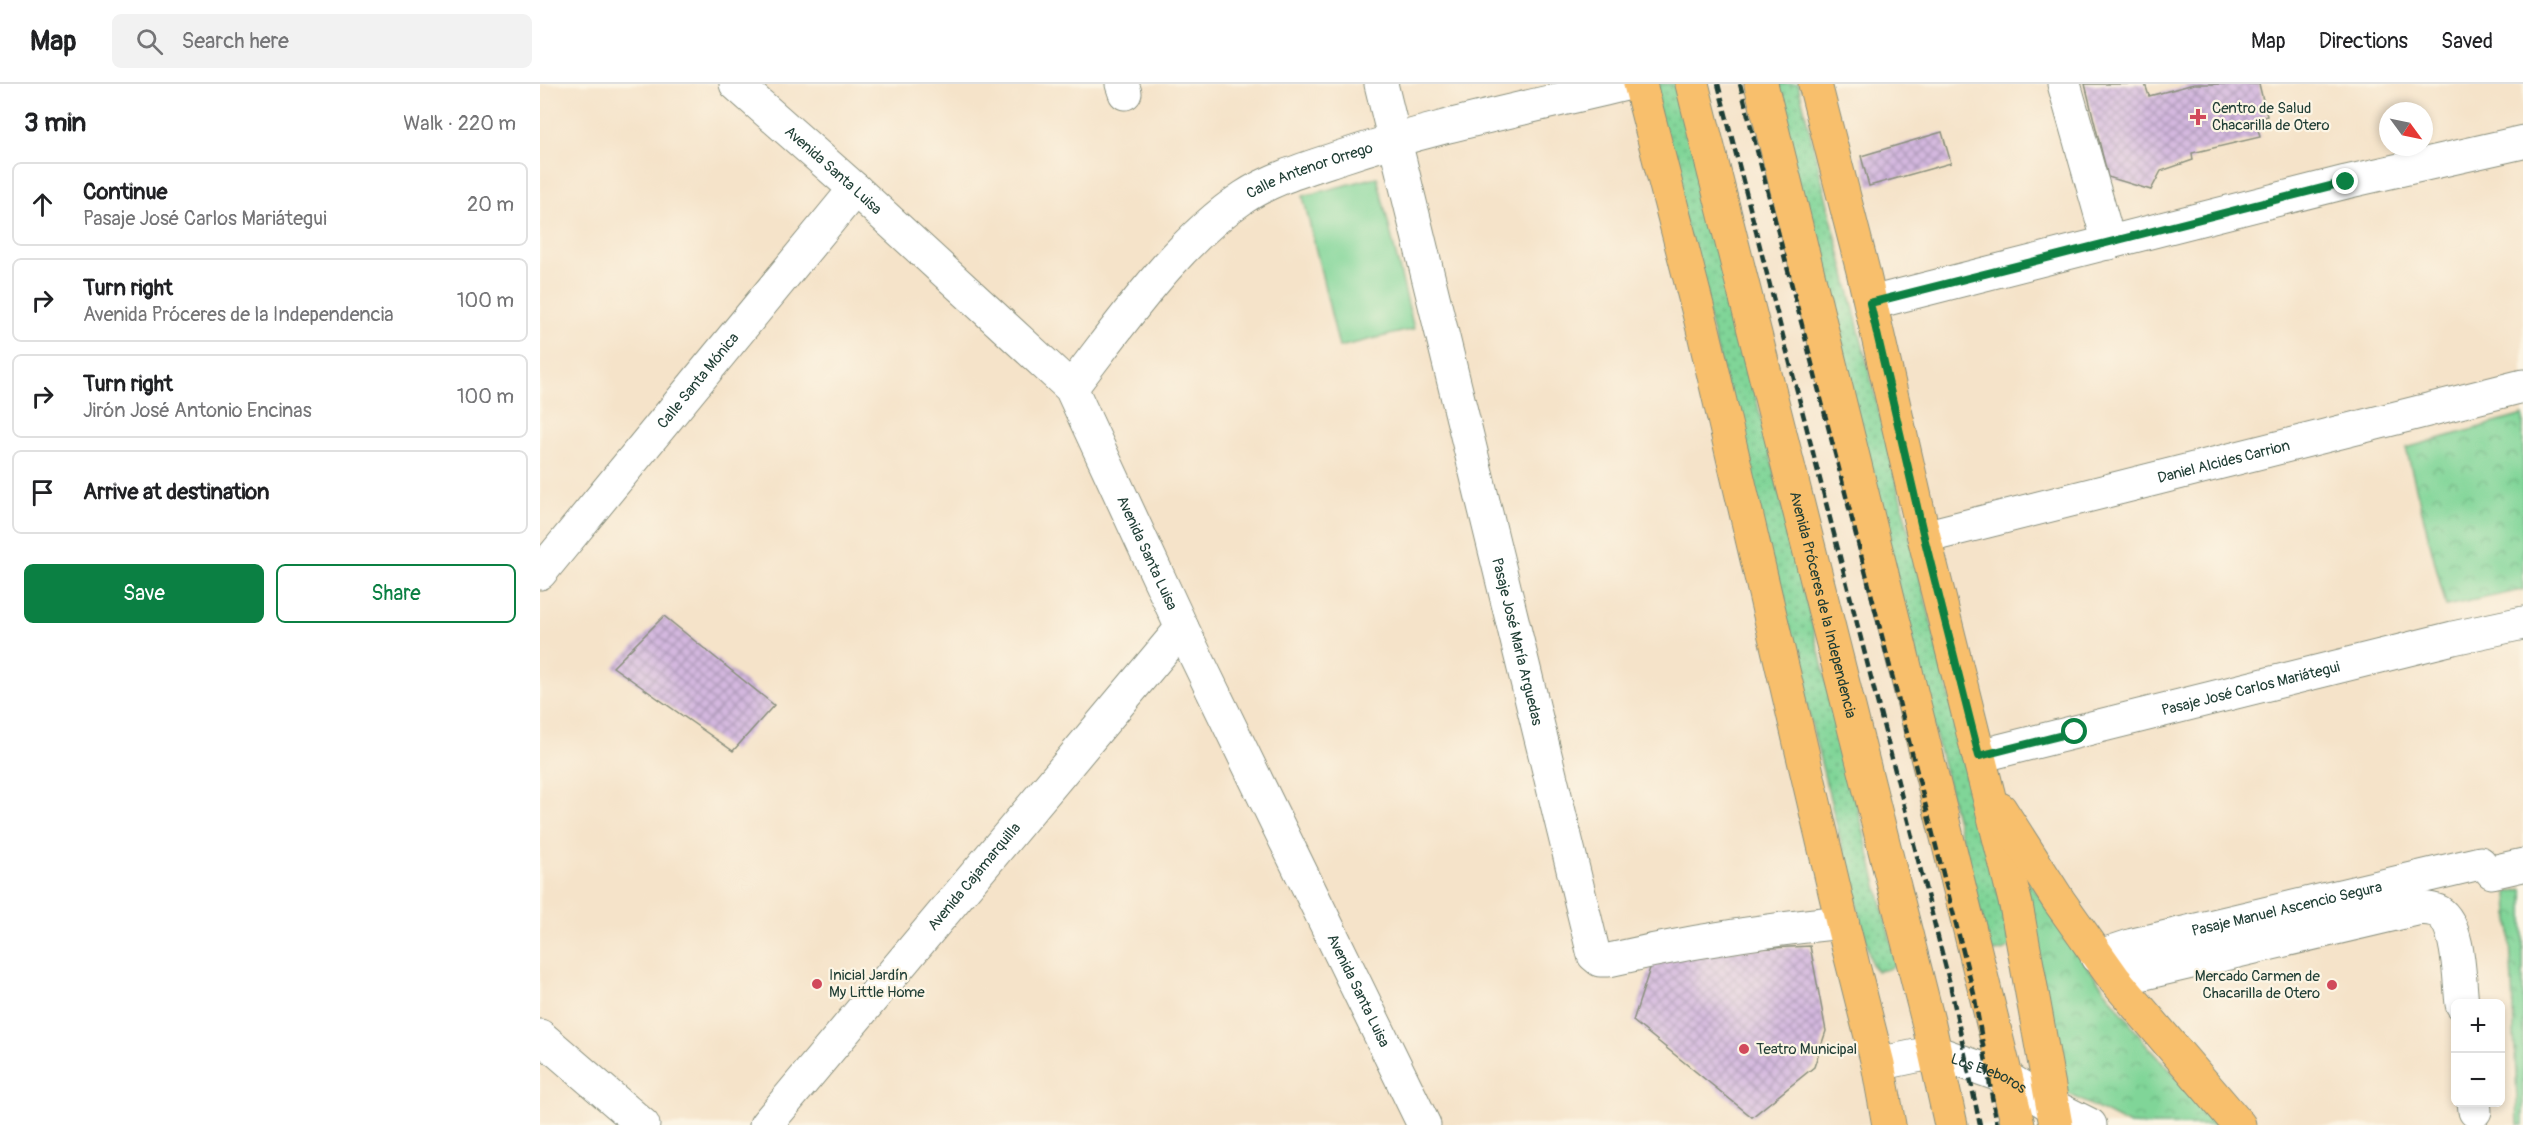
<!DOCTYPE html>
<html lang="en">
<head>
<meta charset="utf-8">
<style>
  body { margin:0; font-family:Pangolin,sans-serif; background:#f2f2f2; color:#202124 }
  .controls { position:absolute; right:18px; bottom:18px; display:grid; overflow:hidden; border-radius:9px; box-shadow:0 3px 9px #0003 }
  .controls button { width:54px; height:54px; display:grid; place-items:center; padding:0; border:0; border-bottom:2px solid #e0e0e0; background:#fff; color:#202124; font:30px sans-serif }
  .compass { position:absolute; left:1839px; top:18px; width:54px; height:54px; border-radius:50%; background:#fff; box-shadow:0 3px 9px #0003; rotate:123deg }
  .stop { position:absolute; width:18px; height:18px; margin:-14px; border:4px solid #0b8043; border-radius:50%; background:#fff }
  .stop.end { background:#0b8043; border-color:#fff; box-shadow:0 2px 6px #0008 }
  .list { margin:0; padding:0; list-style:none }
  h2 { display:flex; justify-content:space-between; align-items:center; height:78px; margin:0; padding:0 24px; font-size:26px }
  h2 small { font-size:20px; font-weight:400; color:#757577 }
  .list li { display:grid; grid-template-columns:39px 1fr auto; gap:18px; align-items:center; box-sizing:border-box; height:84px; margin:0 12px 12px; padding:0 12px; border:2px solid #e0e0e0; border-radius:9px }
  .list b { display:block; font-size:22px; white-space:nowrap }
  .list p { margin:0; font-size:20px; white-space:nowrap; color:#757577 }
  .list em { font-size:20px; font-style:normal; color:#757577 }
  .actions { display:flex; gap:12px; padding:18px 24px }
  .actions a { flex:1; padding:14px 0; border:2px solid #0b8043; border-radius:9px; text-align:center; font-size:21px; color:#0b8043 }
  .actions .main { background:#0b8043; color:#fff }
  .icon { flex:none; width:33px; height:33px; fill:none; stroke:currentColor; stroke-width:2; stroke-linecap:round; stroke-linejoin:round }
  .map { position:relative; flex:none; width:1983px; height:1041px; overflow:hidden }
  header { display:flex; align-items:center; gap:36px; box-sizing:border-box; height:84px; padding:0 30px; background:#fff; border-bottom:2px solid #e0e0e0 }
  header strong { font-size:28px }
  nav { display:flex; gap:33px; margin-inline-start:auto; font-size:21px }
  .search { width:420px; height:54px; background:#f2f2f2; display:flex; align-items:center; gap:15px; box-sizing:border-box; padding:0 21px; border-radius:9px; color:#757577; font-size:22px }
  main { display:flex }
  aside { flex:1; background:#fff }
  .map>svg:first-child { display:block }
  .grass { fill:url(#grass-dots); stroke:#508966; stroke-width:1.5 }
  .park { fill:url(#park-crowns); stroke:#508966; stroke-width:1.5 }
  .garden { fill:#80d598; stroke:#508966; stroke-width:1.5 }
  .building { fill:url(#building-cross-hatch) }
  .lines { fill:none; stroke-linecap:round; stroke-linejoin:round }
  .minor-casing { stroke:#8a907e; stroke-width:35 }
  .major-casing { stroke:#8a907e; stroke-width:35 }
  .minor { stroke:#fff; stroke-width:33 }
  .major { stroke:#f8bf6c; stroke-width:33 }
  .rail { stroke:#1f3d34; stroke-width:4.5; stroke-dasharray:9 4.5; stroke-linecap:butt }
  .route { stroke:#0b8043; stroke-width:8 }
  .poi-dot { fill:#d1495b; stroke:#fcf5e5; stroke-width:2 }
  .labels { text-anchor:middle; stroke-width:4.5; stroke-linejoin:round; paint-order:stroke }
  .poi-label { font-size:15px; fill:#1f3d34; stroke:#fcf5e5; text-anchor:start }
  .street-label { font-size:15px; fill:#1f3d34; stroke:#fcf5e5 }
</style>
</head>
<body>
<header>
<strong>Map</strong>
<div class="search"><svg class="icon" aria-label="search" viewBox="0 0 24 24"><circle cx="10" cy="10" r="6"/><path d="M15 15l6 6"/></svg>Search here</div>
<nav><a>Map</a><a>Directions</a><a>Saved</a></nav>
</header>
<main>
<aside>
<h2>3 min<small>Walk · 220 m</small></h2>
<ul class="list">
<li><svg class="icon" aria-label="ahead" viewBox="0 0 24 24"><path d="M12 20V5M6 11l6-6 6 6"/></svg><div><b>Continue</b><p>Pasaje José Carlos Mariátegui</p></div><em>20 m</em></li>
<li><svg class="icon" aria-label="right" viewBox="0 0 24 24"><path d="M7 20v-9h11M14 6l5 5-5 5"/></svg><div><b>Turn right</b><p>Avenida Próceres de la Independencia</p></div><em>100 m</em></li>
<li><svg class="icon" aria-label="right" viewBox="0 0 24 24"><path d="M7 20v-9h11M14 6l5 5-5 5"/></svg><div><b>Turn right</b><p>Jirón José Antonio Encinas</p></div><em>100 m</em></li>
<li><svg class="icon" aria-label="arrive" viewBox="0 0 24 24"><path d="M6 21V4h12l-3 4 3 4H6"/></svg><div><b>Arrive at destination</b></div></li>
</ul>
<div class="actions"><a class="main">Save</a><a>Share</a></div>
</aside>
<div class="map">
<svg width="1983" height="1041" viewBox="0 0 1983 1041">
  <defs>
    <pattern id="grass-dots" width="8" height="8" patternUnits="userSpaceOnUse" patternTransform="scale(1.5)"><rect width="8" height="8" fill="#80d598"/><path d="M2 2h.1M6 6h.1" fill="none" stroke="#68ae7d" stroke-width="1.8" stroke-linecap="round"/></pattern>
    <pattern id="park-crowns" width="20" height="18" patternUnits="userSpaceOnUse" patternTransform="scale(1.5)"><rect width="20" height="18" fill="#80d598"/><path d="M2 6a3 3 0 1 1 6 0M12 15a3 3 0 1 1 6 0" fill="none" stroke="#68ae7d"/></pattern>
    <pattern id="building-cross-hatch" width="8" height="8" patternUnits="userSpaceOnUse" patternTransform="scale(1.5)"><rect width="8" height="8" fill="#d4b8df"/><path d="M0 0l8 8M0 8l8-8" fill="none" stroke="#ab97b6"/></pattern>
  </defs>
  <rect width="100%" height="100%" fill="#fcf5e5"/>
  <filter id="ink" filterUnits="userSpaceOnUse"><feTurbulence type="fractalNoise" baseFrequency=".0167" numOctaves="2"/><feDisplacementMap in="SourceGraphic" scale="12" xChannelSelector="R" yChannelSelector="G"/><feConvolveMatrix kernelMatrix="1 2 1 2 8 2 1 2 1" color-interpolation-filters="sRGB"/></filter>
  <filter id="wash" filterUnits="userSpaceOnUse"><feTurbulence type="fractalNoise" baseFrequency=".008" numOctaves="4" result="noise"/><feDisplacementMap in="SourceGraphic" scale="24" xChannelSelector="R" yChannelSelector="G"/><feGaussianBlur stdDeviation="1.35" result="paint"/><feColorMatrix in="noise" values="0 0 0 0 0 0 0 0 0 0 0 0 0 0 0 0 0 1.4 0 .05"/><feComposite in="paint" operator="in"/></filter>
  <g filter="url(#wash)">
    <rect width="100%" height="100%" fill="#f5e3c9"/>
    <path class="grass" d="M1110,0H1138L1356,878C1352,885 1345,887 1337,887L1332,881Z
      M1232,0H1258L1470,857V862C1465,867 1460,868 1453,868L1449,864Z"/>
    <path class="park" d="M1983,331V506L1906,522L1866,364Z
      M1482,786L1538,870L1606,960L1681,1041H1590L1523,1007Z
      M1983,805V1041H1978L1968,808Z"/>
    <path class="garden" d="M837,93L874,245L799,263L763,112Z"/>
    <g id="blocks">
      <path class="building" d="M1545,0H1605L1609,12L1654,0H1719L1727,32L1716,36L1720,53L1652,69L1653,76L1621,87L1611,106L1568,93Z
        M1402,48L1411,79L1329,102L1321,72Z
        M124,532L234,621L193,667L73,583Z
        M1270,862L1286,947L1274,983L1212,1033L1093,937L1113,875L1172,867Z"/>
    </g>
  </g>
  <g filter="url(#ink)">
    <use href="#blocks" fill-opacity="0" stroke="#8a907e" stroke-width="1.5"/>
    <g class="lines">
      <defs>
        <g id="minor">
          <path id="s1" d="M196,0L315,105L531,304L642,544L884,1041"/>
          <path d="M582,0L585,9"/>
          <path id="s2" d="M841,0L1054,871L1060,876H1069C1146,858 1224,846 1302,838"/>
          <path d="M1524,0L1569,159"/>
          <path d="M1331,219L1806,98L1983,58"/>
          <path id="s3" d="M531,304C581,240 636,158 704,113C733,94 768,84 801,73C894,42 991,23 1086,0"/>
          <path id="s4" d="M1384,453L1983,302"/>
          <path id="s5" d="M0,489L315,105"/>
          <path id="s6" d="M1439,672L1913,554L1983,539"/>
          <path d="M1952,788L1983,781"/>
          <path id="s7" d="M1557,873L1593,861L1940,779"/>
          <path d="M1575,896L1881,824C1886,825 1894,825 1899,828C1920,842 1919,896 1922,920"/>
          <path d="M0,952L103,1041"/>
          <path id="s8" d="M1338,980L1395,968L1465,993L1512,1022L1550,1041"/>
          <path d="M1934,1018L1935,1027"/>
          <path id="s9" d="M226,1041L642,544"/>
        </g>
        <g id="major">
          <path d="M1100,0L1162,241L1302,838L1338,980L1349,1041"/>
          <path id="s10" d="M1152,0L1389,941L1411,1041"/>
          <path d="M1221,0L1478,1041"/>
          <path d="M1275,0L1323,187L1384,453L1476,821L1516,1041"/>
          <path d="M1460,725L1519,817L1575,896L1699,1041"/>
        </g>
      </defs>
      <use href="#minor" class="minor-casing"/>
      <use href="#major" class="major-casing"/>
      <use href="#minor" class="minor"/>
      <use href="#major" class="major"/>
      <path class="rail" d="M1178,0L1410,900L1440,1041
        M1200,0L1434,910L1457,1041"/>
    </g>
  </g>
  <g class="lines" filter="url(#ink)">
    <path class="route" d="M1535,648L1439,672L1384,453L1330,219L1806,98"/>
  </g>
  <g class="poi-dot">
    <path d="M1655 24h6v6h6v6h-6v6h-6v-6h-6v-6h6z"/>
    <circle cx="277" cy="900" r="6"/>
    <circle cx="1792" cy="901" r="6"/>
    <circle cx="1204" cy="965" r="6"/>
  </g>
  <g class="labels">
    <g class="poi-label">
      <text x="1672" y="29">Centro de Salud<tspan x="1672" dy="17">Chacarilla de Otero</tspan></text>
      <text x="289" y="896">Inicial Jardín<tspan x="289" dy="17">My Little Home</tspan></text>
      <text x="1780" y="897" text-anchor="end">Mercado Carmen de<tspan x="1780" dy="17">Chacarilla de Otero</tspan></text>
      <text x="1216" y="970">Teatro Municipal</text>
    </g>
    <g class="street-label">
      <text dy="5" stroke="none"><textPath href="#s1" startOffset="130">Avenida Santa Luisa</textPath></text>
      <text dy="5" stroke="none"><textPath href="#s3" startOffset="330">Calle Antenor Orrego</textPath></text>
      <text dy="5" stroke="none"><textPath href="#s5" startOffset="249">Calle Santa Mónica</textPath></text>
      <text dy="5" stroke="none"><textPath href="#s4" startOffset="309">Daniel Alcides Carrion</textPath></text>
      <text dy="5" stroke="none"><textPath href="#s1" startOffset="634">Avenida Santa Luisa</textPath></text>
      <text dy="5" stroke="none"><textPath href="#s10" startOffset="537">Avenida Próceres de la Independencia</textPath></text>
      <text dy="5" stroke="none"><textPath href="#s2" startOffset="574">Pasaje José María Arguedas</textPath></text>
      <text dy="5" stroke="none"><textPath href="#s6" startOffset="280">Pasaje José Carlos Mariátegui</textPath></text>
      <text dy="5" stroke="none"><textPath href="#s9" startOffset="324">Avenida Cajamarquilla</textPath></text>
      <text dy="5" stroke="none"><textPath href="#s7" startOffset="196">Pasaje Manuel Ascencio Segura</textPath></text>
      <text dy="5" stroke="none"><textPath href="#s1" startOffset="1120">Avenida Santa Luisa</textPath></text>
      <text dy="5" stroke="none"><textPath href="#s8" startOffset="116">Los Eleboros</textPath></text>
    </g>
  </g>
</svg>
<div class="controls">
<button>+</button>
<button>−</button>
</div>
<svg class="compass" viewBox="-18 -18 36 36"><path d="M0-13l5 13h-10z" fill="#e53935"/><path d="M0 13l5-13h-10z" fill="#757577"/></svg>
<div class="stop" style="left:1535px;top:648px"></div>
<div class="stop end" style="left:1806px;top:98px"></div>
</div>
</main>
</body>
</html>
